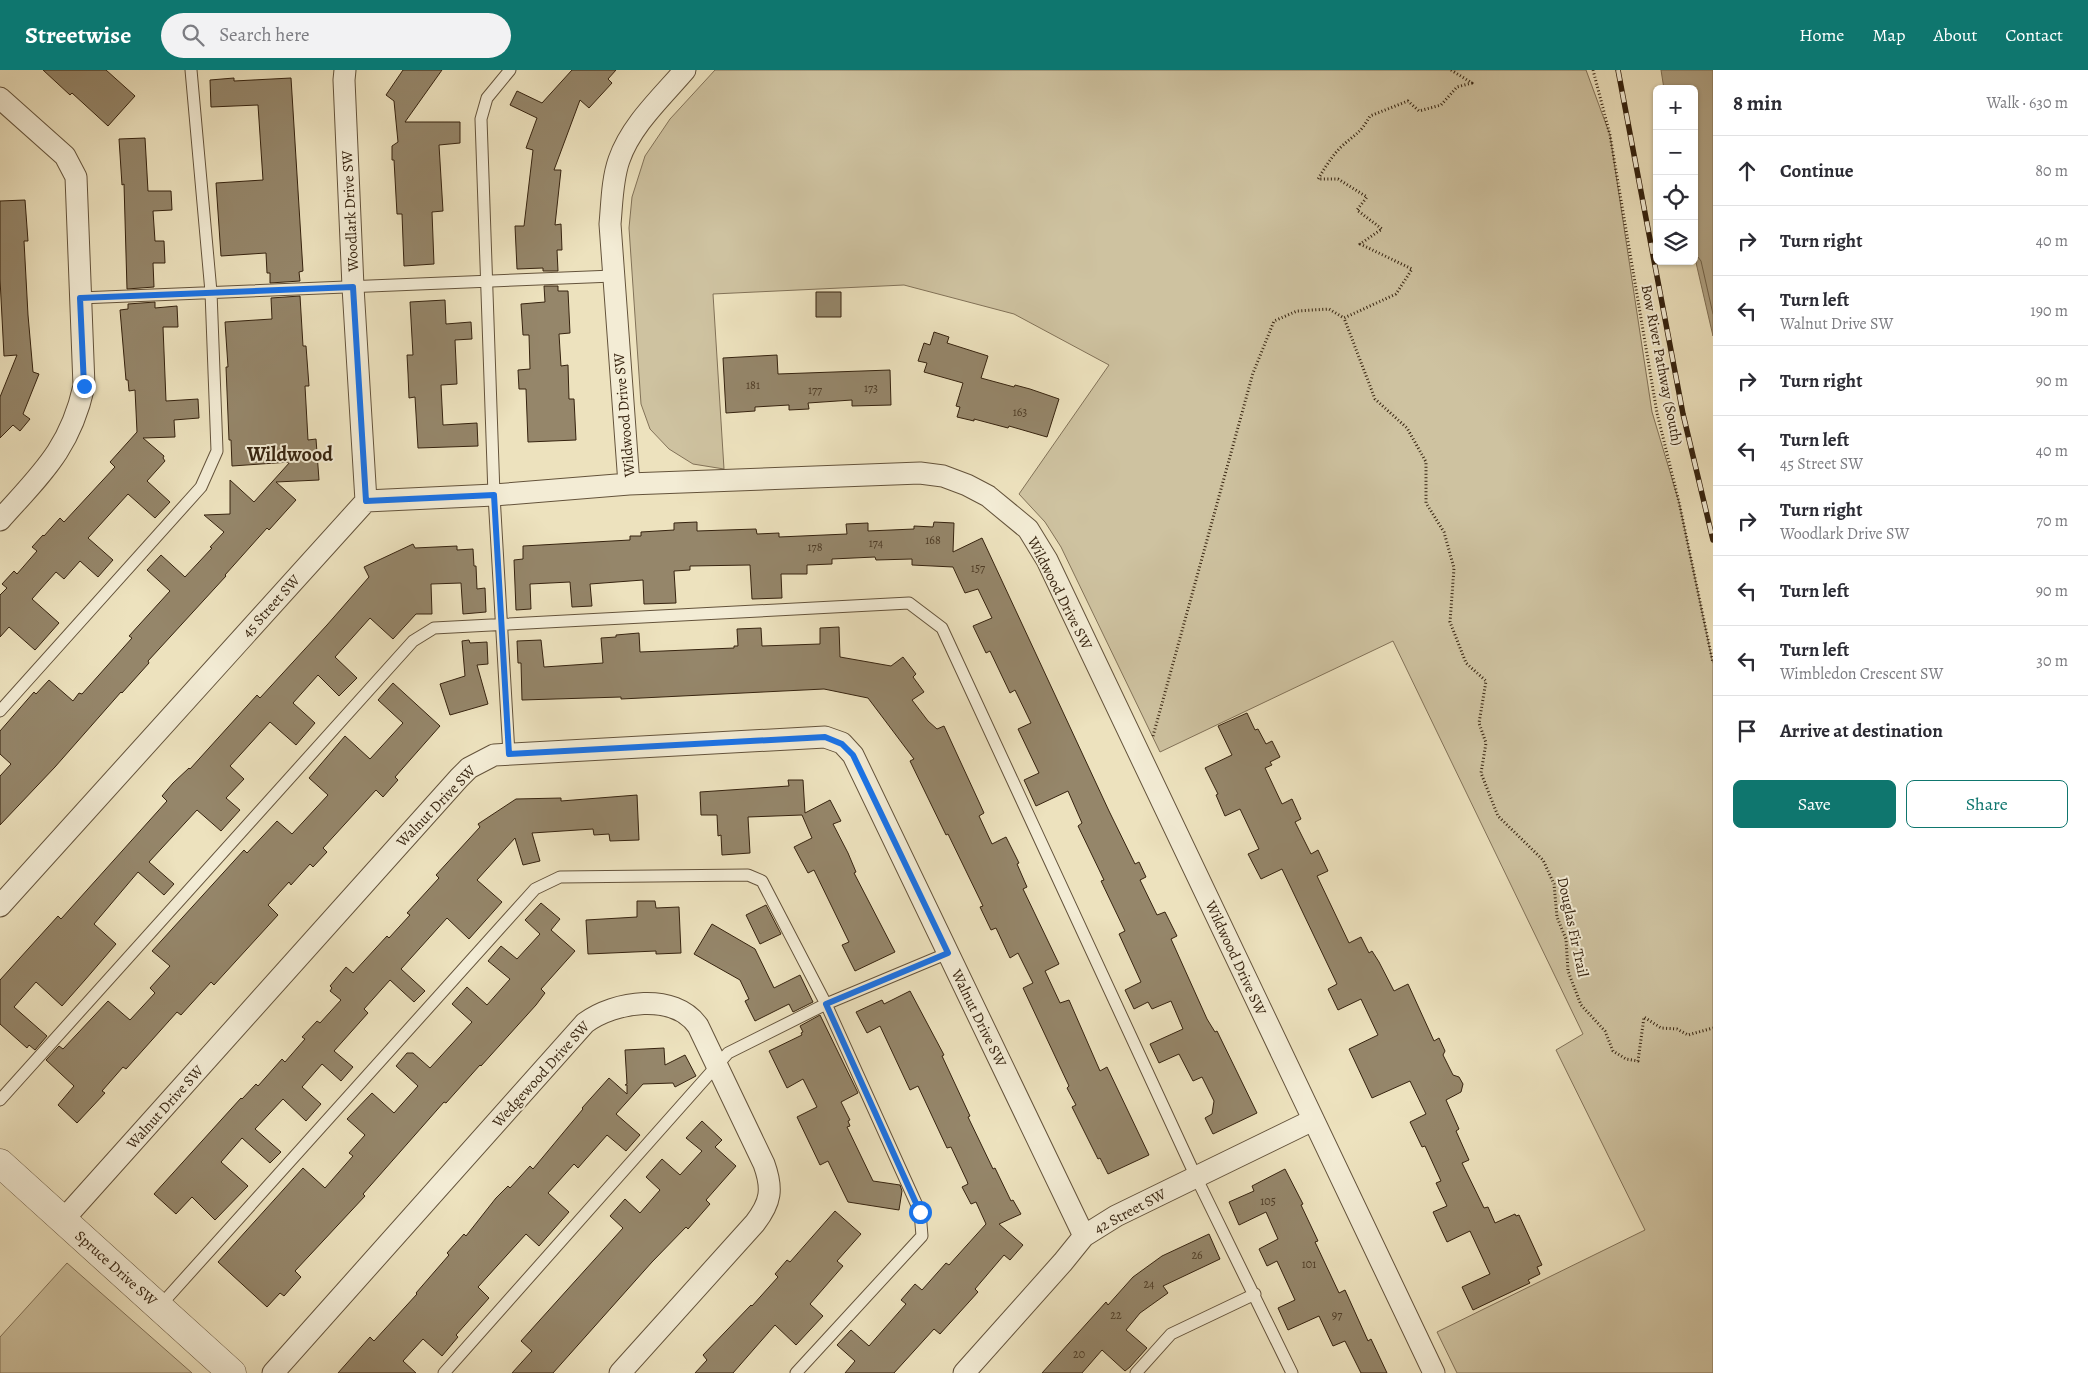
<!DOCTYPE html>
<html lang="en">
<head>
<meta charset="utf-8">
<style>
  body { margin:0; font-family:Alegreya,serif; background:#f2f2f3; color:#2b2b33 }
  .controls { position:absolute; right:15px; top:15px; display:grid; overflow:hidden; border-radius:8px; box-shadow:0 1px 4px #0004 }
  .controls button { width:45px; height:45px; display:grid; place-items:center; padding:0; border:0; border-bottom:1px solid #e1e1e2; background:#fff; color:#2b2b33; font:25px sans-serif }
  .stop { position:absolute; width:15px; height:15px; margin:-11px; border:4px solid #1a73e8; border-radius:50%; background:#fff }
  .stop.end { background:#1a73e8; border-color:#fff; box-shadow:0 1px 5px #0008 }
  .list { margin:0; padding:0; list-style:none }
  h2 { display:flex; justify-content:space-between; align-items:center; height:65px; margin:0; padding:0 20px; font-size:21px }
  h2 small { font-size:16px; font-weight:400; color:#7c7c81 }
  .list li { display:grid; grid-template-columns:32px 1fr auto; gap:15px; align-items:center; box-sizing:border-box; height:70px; padding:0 20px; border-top:1px solid #e1e1e2 }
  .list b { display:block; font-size:19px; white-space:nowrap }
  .list p { margin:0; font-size:16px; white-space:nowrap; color:#7c7c81 }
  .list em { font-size:16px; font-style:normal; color:#7c7c81 }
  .actions { display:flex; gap:10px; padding:15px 20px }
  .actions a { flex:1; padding:11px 0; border:1px solid #0f766e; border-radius:8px; text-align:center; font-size:18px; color:#0f766e }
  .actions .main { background:#0f766e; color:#fff }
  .icon { flex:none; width:28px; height:28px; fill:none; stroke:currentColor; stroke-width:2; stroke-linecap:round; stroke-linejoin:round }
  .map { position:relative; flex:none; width:1713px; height:1303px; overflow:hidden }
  header { display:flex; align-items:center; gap:30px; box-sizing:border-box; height:70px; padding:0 25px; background:#0f766e; color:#fff }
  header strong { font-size:24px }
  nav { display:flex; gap:28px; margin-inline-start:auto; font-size:18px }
  .search { width:350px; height:45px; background:#f2f2f3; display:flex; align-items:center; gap:12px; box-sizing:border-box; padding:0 18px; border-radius:28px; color:#7c7c81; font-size:19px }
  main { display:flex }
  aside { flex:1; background:#fff }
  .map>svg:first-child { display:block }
  .green { fill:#cec2a0; stroke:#827258 }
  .water { fill:#afa182; stroke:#7f6f54 }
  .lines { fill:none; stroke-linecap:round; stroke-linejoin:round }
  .shore { stroke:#726248; stroke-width:1 }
  .building { fill:#95866a; stroke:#36230f }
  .service-casing { stroke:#64533b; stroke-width:13 }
  .minor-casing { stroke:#64533b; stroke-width:23 }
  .tertiary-casing { stroke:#64533b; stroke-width:29 }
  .path { stroke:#36230f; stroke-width:3; stroke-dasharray:1 2.5; stroke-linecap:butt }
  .service { stroke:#f3ecd5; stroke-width:11 }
  .minor { stroke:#f3ecd5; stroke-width:21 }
  .tertiary { stroke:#f3ecd5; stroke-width:28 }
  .rail-casing { stroke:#36230f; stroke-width:5.5 }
  .rail { stroke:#f3ecd5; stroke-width:4; stroke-dasharray:11; stroke-linecap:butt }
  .route { stroke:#1a73e8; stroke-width:6 }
  .labels { text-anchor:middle; stroke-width:4; stroke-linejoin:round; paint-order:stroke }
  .number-label { font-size:12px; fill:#4e3c26 }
  .street-label { font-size:15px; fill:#36230f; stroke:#f3ecd5 }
  .district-label { font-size:20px; font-weight:bold; fill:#36230f; stroke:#f3ecd5 }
</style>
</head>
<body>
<header>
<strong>Streetwise</strong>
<div class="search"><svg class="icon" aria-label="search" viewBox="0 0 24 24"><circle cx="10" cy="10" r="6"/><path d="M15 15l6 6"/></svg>Search here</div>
<nav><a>Home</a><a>Map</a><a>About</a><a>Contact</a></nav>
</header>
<main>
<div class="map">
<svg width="1713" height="1303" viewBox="0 0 1713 1303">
  <rect width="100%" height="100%" fill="#ede2be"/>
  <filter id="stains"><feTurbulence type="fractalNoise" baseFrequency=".004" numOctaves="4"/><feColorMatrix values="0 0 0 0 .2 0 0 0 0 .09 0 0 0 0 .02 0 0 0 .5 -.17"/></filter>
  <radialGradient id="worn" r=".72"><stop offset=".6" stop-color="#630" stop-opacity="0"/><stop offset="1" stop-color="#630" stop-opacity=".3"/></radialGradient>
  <path class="green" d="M715,0H1586L1610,65L1652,342L1679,432L1713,594V1303H1457L1437,1262L1645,1160L1556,980L1583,964L1393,571L1160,682L1061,477L1045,452L1019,424L1109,295L1014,244L904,215L713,224L724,399L693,394L669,379L650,359L641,334L629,158L632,127L645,86L670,49Z
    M67,1193L192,1303H0V1267Z"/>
  <path class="water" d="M1661,0H1713V266L1694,184V19H1664Z"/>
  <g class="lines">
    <path class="shore" d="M1694,186L1698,187L1701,191L1713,244"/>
  </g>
  <path class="building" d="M43,0H106L135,26L108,56L72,23L70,25Z
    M403,0H442L405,52H460V73L439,75L443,141L432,142L434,194L404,196L402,144H397L394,90H392V76L398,72L394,31L386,25Z
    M572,0H616L608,9L612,13L589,38L580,30L554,100H561L555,155L561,154L562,180H557L558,201H543V198L517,199L515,156H524L533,80L526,78L537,48L510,35L517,21L542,33Z
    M234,8V11L291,8L303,201L299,202L300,211L270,213V203H267L266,183L221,186L216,113L263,110L258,35L211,37L210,10Z
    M145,68L148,121H171L172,140L153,141L155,171H164L165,193H153L154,217L127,219L124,114L122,115L119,69Z
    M25,130L28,171H24L28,245L33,302L39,304L23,344L30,349L20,361L13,355L0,368V327L17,285L4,286L0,209V131Z
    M544,216H558V221H568L570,263L559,264L561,296L568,295L569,329H574L576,370L528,372L526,319H519L518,300L530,299L529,265H523L521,234L545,232Z
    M816,222H841V247H816Z
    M300,226L303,276H306L309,316H305L308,370L316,369L319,410L276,412L296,430L269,460L267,458L225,505L226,506L148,591L149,593L122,623L121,622L55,697L0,755V706L11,694L0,684V661L34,622L36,624L49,610L73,631L79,623L82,624L132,568L129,566L170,521L147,500L161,485L185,507L212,478L210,477L224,462L204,445L230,444V410L254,432L290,392L232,396L231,370H229L226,297H228L225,252L272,249L271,228Z
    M445,230L446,254L471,252L472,269L455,270L457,314L441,315L443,355L477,353L478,376L418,378L415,327L409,328L408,304L407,285H413L410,232Z
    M155,232V238L177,236L178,257H163L166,331L198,329L199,348L174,350L175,367L143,368L164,386L163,388L165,391L147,411L170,432L155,448L128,424L88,468L113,490L98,507L80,491L64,509L56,502L32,529L59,553L35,580L9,557L0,567V525L7,518L2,514L14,501L17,504L37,481L32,477L43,465L44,466L60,448L64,452L115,397L110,392L137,362L135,320L129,321L128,310H126L120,240L128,239V234Z
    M934,262L949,267L947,273L988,286L981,308L1014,317L1015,315L1030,319L1059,329L1047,367L1009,356L1008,358L974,349V351L957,347L960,337L956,336L963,313L924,302L927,293L918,291L924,273L930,275Z
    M777,285L778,304L890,300L891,335L852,336V330L808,333L809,339L789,340V335L755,337V341L726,343L723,288Z
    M697,452V461L756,459L757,464L779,463V467L847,464L846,454L868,453V461L914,459V456L933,457L934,452L954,453L953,482L982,468L1109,741L1135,794L1139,792L1146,807L1140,810L1157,845L1165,842L1177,866L1171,869L1207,949L1215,962L1217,961L1257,1043L1213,1064L1205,1048L1212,1044L1214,1031L1202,1007L1193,1011L1179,984L1159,993L1150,974L1183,959L1171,931L1152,939L1148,932L1134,939L1125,920L1141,912L1119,864L1125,861L1101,811L1104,810L1078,756L1082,753L1068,721L1036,736L1024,710L1039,703L1018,659L1031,653L1015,620L1010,623L990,581L986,583L973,556L992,548L978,519L965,523L953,497L912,495V489L876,490L875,487L832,489V494L807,495V504H781L782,528L752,529L750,495L690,496V500L674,501L676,533L644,534L643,510L590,514L592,536L572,537L570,512L530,514L531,539L516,540L514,490L523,489V476L630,470V466H641V462L674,460V453Z
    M413,474L415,478L457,476V480L473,479L474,496H476L477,519L485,518L486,542L463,544L461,513L431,514L432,544H416L393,569L370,548L335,587L357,608L339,626L318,605L293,633L315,653L296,675L270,652L230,696L244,709L226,728L240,740L221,761L197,740L149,792L174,814L164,825L138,802L94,854L116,874L85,910L62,936L36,912L14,937L47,966L35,980L29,975L27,978L0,954V910L58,846L61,849L167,731L162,726L173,713L189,698L190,699L257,625L260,628L327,555L369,507L364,497Z
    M839,557L840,587L891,596L903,587L916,604L913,607L924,622L912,630L928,651L937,659L944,656L979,732L984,743L979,746L992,774L1006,767L1019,793L1017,794L1027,817L1023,819L1059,894L1045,901L1060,933L1069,930L1100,1001L1107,997L1149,1085L1108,1104L1100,1088L1098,1089L1072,1037L1076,1035L1067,1018L1069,1016L1023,918L1033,913L1018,883L1010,888L996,858L991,860L980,837L983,836L948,764L946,765L910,691L914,689L868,628L824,619L621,629V627L522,630L521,593H518L517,571L541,570L544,597L603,593L601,568L616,567V565L639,563L640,582L734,578V576H738L737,559L761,558L762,576L820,574V558Z
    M469,570L470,573L487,572L488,594L477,595L488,634L450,645L440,614L465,606L462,571Z
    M393,613L440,656L395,707L398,710L383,727L376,720L323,778L327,782L313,797L310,794L291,815L289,812L268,835L278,845L214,915L211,912L181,945L177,942L126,999L123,997L102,1021L105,1023L77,1053L58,1035L74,1016L46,990L59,976L63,979L108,931L130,950L155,923L150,918L170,896L152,881L244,780L247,783L277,751L292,764L328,725L309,708L345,666L370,689L403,653L378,630Z
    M1247,643L1255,660L1258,659L1266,674L1272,671L1280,687L1270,692L1272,695L1265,698L1282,734L1292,729L1301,749L1295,752L1311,784L1318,780L1328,801L1317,806L1349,873L1361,867L1369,883L1372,881L1379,892L1394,921L1408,914L1434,971L1439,968L1445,981L1443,985L1453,1005L1459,1007L1463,1014L1461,1022L1446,1030L1459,1059L1456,1061L1469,1090L1462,1093L1484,1138L1488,1137L1495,1153L1515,1144L1516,1146L1519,1145L1542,1195L1537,1197L1540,1204L1528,1210L1530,1213L1473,1240L1462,1217L1490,1204L1470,1161L1447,1172L1433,1142L1447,1136L1436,1113L1441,1111L1425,1076L1422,1077L1410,1052L1426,1044L1410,1011L1372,1028L1349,979L1378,965L1361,929L1338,940L1328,919L1337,914L1282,799L1261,809L1248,784L1259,779L1240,739L1225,746L1216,725L1218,724L1205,698L1232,685L1218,656Z
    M788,710H803L805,743L830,730L841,751L833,754L848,783L856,802L854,803L895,882L855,901L842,875L849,872L814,800L808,803L794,777L812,768L802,745L748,747L750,783L722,785L721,765L718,766L717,745H701L700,722L789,716Z
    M637,725L639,770L610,771L609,764L594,765L593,759L532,763L540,791L523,795L515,768L477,810L502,832L469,869L447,848L401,899L425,921L414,932L390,910L364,939L368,943L334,981L353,997L341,1011L322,994L302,1017L321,1034L306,1051L283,1029L255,1059L281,1082L270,1093L242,1068L221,1092L248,1116L215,1150L192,1127L176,1144L154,1124L241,1028L242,1029L256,1014L258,1016L282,989L285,992L305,969L302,967L317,951L320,953L341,930L330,921L332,918L330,916L346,897L353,903L387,866L389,868L410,845L407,843L439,808L436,805L480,757L478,754L516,729L561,728V731Z
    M637,831H655L656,838L679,837L681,883L656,884V881L588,884L586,850L637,847Z
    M541,833L560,849L551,860L575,881L541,919L545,923L536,935L481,996L480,995L446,1033L444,1032L363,1124L365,1126L295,1201L301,1207L284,1226L280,1223L267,1237L218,1192L303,1098L325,1118L353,1086L349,1083L365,1065L347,1049L372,1023L394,1043L418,1016L396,996L407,983H413L430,998L472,952L452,934L467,917L487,935L510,909L488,891L501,876L517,889L540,864L525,850Z
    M766,835L781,864L760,874L746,845Z
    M712,854L755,879L774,918L800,905L813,932L793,942L789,934L755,951L745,931L749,929L740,910L694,884Z
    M910,921L944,985L942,986L970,1046L968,1047L993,1099L995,1098L1011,1131L1013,1130L1021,1144L999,1154L1023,1175L1010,1190L1004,1185L975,1219L978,1222L940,1264L934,1259L894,1303H845L855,1291L837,1275L851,1260L869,1276L906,1234L901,1230L915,1214L922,1220L946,1193L949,1195L986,1154L976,1132L971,1134L962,1117L968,1114L967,1111L951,1077L947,1078L918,1016L910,1020L880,956L867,963L856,942L882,930L884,934Z
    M820,945L858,1023L841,1032L850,1050L848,1051L850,1056L847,1057L873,1111L900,1115L902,1121L899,1140L848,1132L828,1091L820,1095L797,1047L817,1037L803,1009L787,1018L769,981L802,965L801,963L803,962L800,956Z
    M664,978L665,995L685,985L696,1006L675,1017L673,1013L643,1014L616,1044L640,1065L626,1081L607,1065L578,1098L574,1094L548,1123L569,1142L539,1176L526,1164L478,1217L489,1228L456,1265L458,1267L442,1286L423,1269L403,1291L416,1303H338L370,1267L374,1271L417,1224L416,1223L449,1185L447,1183L464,1164L466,1166L496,1128L508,1116L510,1118L530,1096L533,1099L583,1039L582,1038L609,1008L627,1024V1015H625L627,1014L625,980Z
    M702,1051L722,1070L715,1077L736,1096L706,1130L710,1134L688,1159L686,1157L652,1192L553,1303H512L532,1281L521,1271L623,1158L610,1146L625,1129L640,1143L660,1120L646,1107L662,1089L680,1105L702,1081L686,1068Z
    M1285,1099L1303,1134L1301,1135L1318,1171L1315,1172L1339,1223L1345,1220L1368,1271L1371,1269L1387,1303H1361L1345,1271L1333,1276L1319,1246L1288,1260L1278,1238L1295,1230L1277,1191L1267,1196L1259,1179L1278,1169L1266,1142L1239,1155L1229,1132L1254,1121L1252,1116Z
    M835,1141L861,1164L837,1191L843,1196L810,1234L823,1246L796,1275L775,1255L733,1303H695L707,1290L703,1285L751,1235L752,1236L778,1207L775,1204L787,1190L790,1192Z
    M1209,1164L1220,1189L1163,1216L1168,1223L1140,1243L1126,1260L1147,1278L1130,1297L1125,1301L1102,1280L1082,1303H1042L1106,1232L1108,1235L1133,1207L1162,1186Z"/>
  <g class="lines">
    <defs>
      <path id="service" d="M80,228L613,206
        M0,641L201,417L217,381L211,222L191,0
        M509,684L494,425L481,49L487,28L510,0
        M0,1030L413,571L434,558L909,533L942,558L1196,1107L1292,1303
        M159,1237L535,819L560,807L748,805L762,811L826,934L920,1142L922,1166L796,1303
        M444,1303L728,983L826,934L948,883
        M1136,1303L1171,1264L1255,1224"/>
      <path id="minor" d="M345,0L344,10L353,217L366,431
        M685,0C662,27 631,55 619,90C612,110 612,133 610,154L629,414L920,403L943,406L967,415L988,426L1028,459L1047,490L1434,1303
        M0,28L65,86L76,107L84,316C70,379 41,404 0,450
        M0,836L366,431L494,425L629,414
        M63,1150L459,708L469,698L494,685L825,667L842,673L853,685L1084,1166
        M273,1303L585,953C615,931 674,922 698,956L764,1094C773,1119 771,1132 755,1153L620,1303
        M964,1303L1063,1192L1084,1166L1116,1146L1313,1050"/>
      <path id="tertiary" d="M0,1093L232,1303"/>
    </defs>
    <use href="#service" class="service-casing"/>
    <use href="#minor" class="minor-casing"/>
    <use href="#tertiary" class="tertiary-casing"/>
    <path class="path" d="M1451,0L1472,13L1457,17L1441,35L1419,41L1408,31L1370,46C1360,64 1355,64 1341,77C1331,87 1325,98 1318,109H1338L1367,127L1357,140L1382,159L1360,174L1412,199L1396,224L1344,248L1375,329L1407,358L1426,392V433L1444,462L1454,498L1450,552L1466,593L1486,611L1479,653L1486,673L1481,703L1498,746L1543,790L1554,814L1557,847L1566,869L1568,901L1581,935L1605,961L1613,981L1626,989L1638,991L1644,947L1661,958L1677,959L1688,965L1713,958
      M1593,0L1610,65L1657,343L1679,432L1713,593
      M1153,666L1253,303L1274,251L1297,241L1329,239L1344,248"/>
    <use href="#service" class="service"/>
    <use href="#minor" class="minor"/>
    <use href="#tertiary" class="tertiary"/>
    <defs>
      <path id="rail" d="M1618,0L1683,344L1713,470"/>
    </defs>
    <use href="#rail" class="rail-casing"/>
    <use href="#rail" class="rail"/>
  </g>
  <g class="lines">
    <path class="route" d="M84,316L80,228L353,217L366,431L494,425L509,684L825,667L842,674L853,685L948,883L826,934L920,1142"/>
  </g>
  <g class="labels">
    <g class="number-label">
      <text x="753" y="319">181</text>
      <text x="871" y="322">173</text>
      <text x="815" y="324">177</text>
      <text x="1020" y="346">163</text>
      <text x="933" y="474">168</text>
      <text x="876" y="477">174</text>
      <text x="815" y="481">178</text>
      <text x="978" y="502">157</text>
      <text x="1268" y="1135">105</text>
      <text x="1197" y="1189">26</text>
      <text x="1309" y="1198">101</text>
      <text x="1149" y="1218">24</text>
      <text x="1116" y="1249">22</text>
      <text x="1337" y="1249">97</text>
      <text x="1079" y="1288">20</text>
    </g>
    <g class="street-label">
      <text transform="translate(350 141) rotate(-93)" y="5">Woodlark Drive SW</text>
      <text transform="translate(1662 295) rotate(79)" y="5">Bow River Pathway (South)</text>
      <text transform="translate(624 345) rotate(-95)" y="5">Wildwood Drive SW</text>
      <text transform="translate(1060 523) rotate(63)" y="5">Wildwood Drive SW</text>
      <text transform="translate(271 536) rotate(-48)" y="5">45 Street SW</text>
      <text transform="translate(436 736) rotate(-46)" y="5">Walnut Drive SW</text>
      <text transform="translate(1573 857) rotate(78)" y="5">Douglas Fir Trail</text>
      <text transform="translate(1236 888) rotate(65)" y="5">Wildwood Drive SW</text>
      <text transform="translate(979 948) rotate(64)" y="5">Walnut Drive SW</text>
      <text transform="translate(541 1004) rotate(-48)" y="5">Wedgewood Drive SW</text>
      <text transform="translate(165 1037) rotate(-48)" y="5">Walnut Drive SW</text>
      <text transform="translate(1130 1141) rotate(-28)" y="5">42 Street SW</text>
      <text transform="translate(116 1198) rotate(42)" y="5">Spruce Drive SW</text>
    </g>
    <g class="district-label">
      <text x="290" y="391">Wildwood</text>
    </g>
  </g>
  <rect width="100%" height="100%" filter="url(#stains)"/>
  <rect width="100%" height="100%" fill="url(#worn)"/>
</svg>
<div class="controls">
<button>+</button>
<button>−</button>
<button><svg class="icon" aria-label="locate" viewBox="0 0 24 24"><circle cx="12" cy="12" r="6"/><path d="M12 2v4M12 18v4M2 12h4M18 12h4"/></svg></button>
<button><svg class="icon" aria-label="layers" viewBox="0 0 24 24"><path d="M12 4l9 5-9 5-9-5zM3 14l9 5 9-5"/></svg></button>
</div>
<div class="stop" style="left:920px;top:1142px"></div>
<div class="stop end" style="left:84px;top:316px"></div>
</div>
<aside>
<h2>8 min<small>Walk · 630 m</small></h2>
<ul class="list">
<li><svg class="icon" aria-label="ahead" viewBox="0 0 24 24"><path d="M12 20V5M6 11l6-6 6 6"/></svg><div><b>Continue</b></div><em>80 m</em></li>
<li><svg class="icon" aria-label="right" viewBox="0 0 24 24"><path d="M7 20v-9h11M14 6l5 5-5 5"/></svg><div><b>Turn right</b></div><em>40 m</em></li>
<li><svg class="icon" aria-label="left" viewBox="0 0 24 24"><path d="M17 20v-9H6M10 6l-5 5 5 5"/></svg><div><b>Turn left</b><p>Walnut Drive SW</p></div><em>190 m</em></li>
<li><svg class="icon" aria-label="right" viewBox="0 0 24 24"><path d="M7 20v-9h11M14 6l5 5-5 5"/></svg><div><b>Turn right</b></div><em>90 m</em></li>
<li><svg class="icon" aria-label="left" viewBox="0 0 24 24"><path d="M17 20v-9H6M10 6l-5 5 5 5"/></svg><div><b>Turn left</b><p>45 Street SW</p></div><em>40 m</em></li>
<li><svg class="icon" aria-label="right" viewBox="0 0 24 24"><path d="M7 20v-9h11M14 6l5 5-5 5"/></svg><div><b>Turn right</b><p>Woodlark Drive SW</p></div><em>70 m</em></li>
<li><svg class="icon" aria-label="left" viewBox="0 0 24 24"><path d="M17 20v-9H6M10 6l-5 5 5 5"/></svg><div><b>Turn left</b></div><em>90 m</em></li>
<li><svg class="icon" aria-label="left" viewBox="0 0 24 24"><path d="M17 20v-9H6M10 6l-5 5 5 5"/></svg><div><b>Turn left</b><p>Wimbledon Crescent SW</p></div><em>30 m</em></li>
<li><svg class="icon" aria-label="arrive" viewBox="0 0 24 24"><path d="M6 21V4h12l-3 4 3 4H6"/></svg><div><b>Arrive at destination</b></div></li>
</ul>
<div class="actions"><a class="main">Save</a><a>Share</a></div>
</aside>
</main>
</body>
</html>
